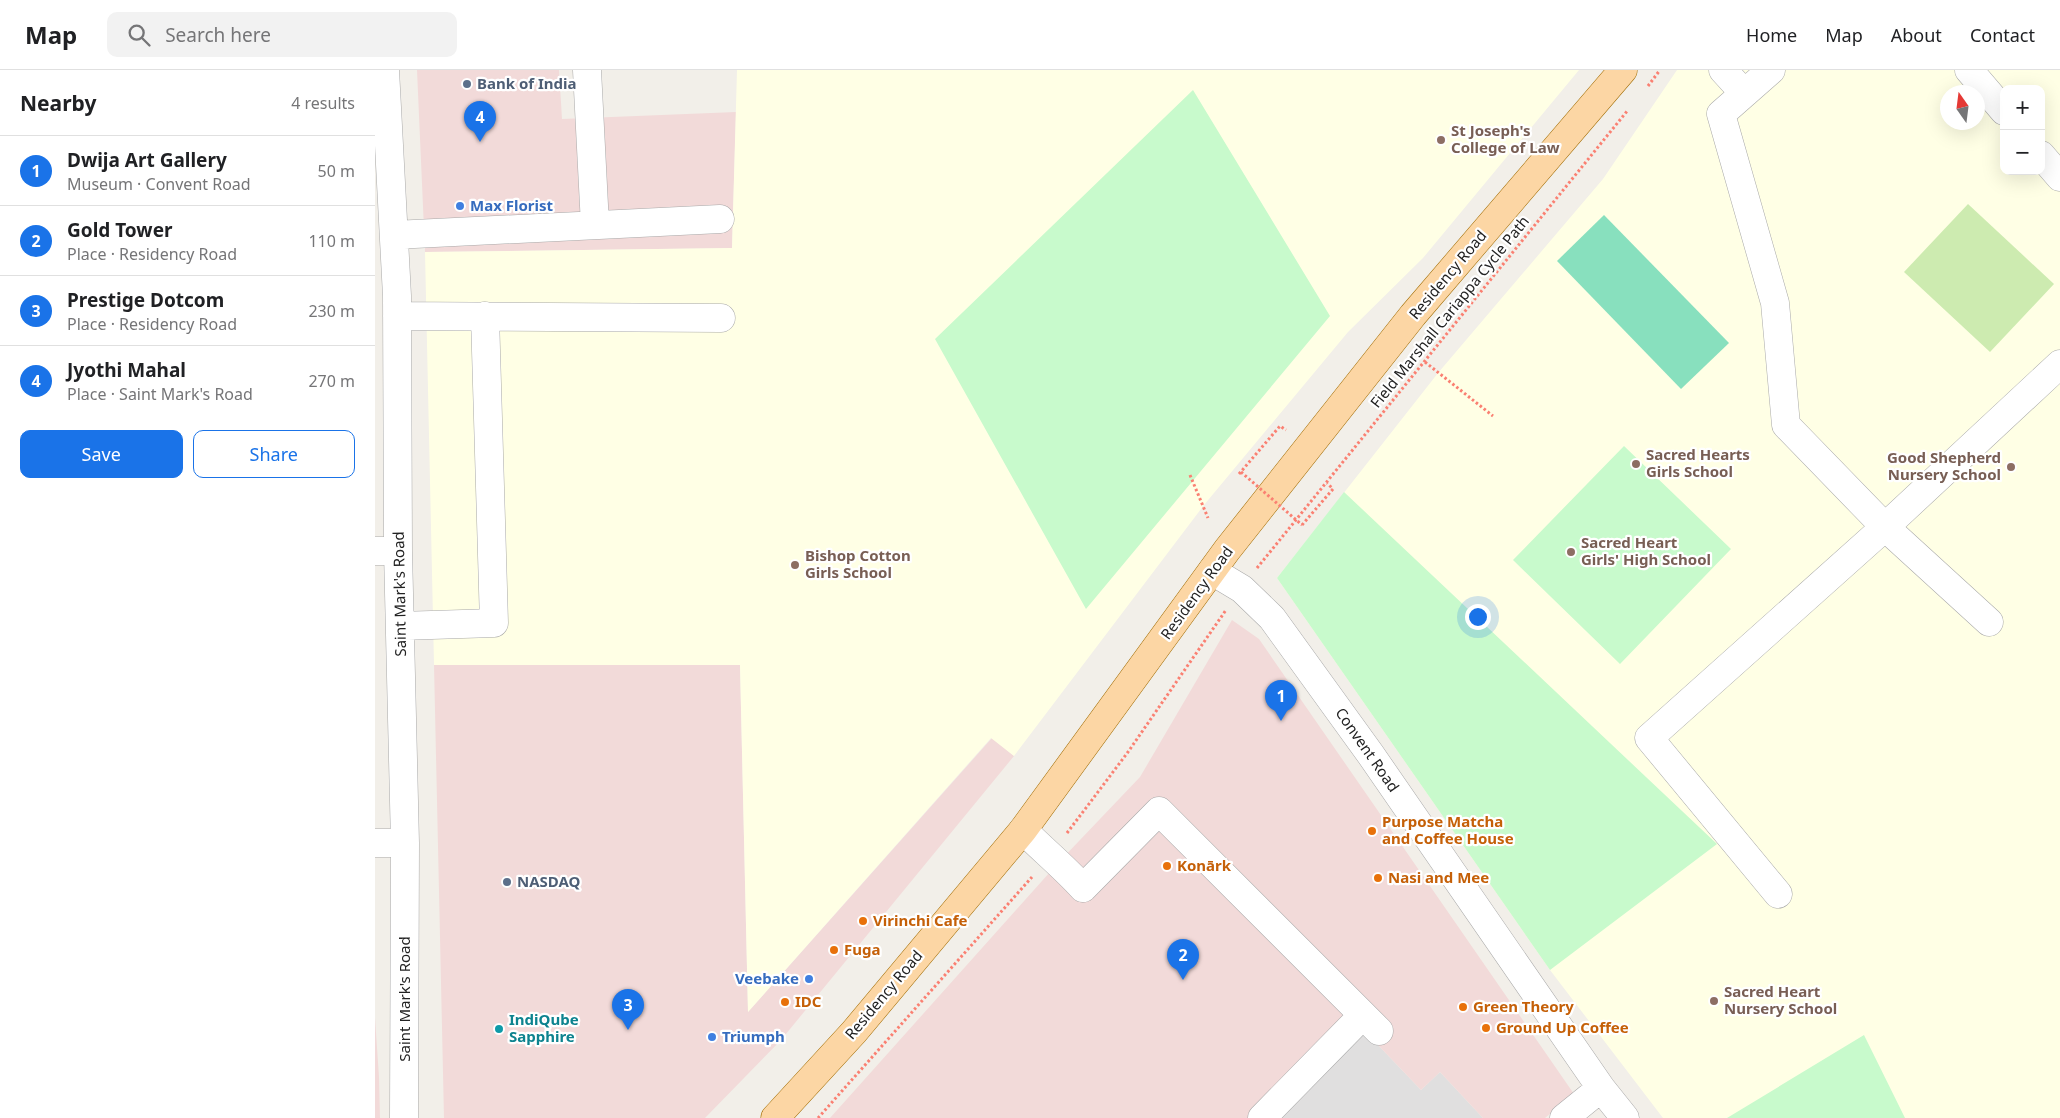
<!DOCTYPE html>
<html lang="en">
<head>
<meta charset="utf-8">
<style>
  body { margin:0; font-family:"Noto Sans",sans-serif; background:#f2f2f2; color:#202124 }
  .controls { position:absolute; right:15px; top:15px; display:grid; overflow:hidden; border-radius:10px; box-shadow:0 5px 20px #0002 }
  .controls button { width:45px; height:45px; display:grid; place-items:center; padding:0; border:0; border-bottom:1px solid #e0e0e0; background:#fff; color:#202124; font:25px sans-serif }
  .compass { position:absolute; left:1565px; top:15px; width:45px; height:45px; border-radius:50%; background:#fff; box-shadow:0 5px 20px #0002; rotate:346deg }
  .you { position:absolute; left:1102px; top:546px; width:18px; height:18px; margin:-12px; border:4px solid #fff; border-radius:50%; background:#1a73e8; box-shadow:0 0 0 8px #1a73e833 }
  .badge { display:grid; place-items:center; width:32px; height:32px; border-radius:50%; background:#1a73e8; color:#fff; font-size:16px; font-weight:700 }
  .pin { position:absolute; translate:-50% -41px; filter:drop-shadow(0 1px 2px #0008) }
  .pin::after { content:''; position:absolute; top:26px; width:18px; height:15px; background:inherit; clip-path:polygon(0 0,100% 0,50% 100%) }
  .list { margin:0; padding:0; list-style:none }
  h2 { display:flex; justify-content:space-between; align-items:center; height:65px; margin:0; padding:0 20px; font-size:21px }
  h2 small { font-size:16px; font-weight:400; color:#757577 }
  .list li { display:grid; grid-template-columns:32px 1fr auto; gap:15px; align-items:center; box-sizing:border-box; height:70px; padding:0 20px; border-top:1px solid #e0e0e0 }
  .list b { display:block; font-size:19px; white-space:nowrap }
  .list p { margin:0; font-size:16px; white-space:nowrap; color:#757577 }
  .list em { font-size:16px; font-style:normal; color:#757577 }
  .actions { display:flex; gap:10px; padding:15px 20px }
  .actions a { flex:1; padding:11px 0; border:1px solid #1a73e8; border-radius:10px; text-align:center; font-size:18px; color:#1a73e8 }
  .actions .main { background:#1a73e8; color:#fff }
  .icon { flex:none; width:28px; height:28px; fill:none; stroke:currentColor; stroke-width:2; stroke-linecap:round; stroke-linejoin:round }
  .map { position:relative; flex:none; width:1685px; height:1048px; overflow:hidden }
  header { display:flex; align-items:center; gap:30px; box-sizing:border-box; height:70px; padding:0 25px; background:#fff; border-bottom:1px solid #e0e0e0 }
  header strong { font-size:24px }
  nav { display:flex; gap:28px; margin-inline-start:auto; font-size:18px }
  .search { width:350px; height:45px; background:#f2f2f2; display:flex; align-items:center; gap:12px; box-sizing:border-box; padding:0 18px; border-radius:10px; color:#757577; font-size:19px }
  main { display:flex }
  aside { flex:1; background:#fff }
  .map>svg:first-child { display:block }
  .residential { fill:#e0dfdf }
  .commercial { fill:#f2dad9 }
  .education { fill:#ffffe5; fill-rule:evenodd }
  .grass { fill:#cdebb0 }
  .park { fill:#c8facc }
  .pitch { fill:#88e0be }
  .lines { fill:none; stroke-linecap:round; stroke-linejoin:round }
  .minor-casing { stroke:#a9a9a9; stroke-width:29 }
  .major-casing { stroke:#a06b00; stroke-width:29 }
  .path { stroke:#fa8072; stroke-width:3; stroke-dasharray:2.5 2.5; stroke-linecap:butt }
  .minor { stroke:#fff; stroke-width:28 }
  .major { stroke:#fcd6a4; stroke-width:28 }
  .path-bridge { stroke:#fa8072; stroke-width:3; stroke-dasharray:2.5 2.5; stroke-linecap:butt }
  .service-dot { fill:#5c6f8a; stroke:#fff; stroke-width:2 }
  .education-dot { fill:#8d6e63; stroke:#fff; stroke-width:2 }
  .shop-dot { fill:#3f7fe0; stroke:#fff; stroke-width:2 }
  .food-dot { fill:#e8710a; stroke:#fff; stroke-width:2 }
  .culture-dot { fill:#0f9aa8; stroke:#fff; stroke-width:2 }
  .labels { text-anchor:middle; stroke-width:4.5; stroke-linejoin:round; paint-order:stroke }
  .service-label { font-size:15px; font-weight:bold; fill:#4e5e75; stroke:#fff; text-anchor:start }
  .education-label { font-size:15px; font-weight:bold; fill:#785e54; stroke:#fff; text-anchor:start }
  .shop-label { font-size:15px; font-weight:bold; fill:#366cbe; stroke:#fff; text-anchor:start }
  .street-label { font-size:15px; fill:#222; stroke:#fff }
  .food-label { font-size:15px; font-weight:bold; fill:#c56008; stroke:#fff; text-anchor:start }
  .culture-label { font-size:15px; font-weight:bold; fill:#0d838f; stroke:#fff; text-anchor:start }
</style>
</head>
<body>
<header>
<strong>Map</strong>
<div class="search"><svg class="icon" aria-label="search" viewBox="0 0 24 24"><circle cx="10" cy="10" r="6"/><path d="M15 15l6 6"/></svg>Search here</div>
<nav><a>Home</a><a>Map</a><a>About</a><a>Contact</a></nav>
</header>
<main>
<aside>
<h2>Nearby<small>4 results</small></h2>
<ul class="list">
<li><span class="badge">1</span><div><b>Dwija Art Gallery</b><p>Museum · Convent Road</p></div><em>50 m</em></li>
<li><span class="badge">2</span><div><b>Gold Tower</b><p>Place · Residency Road</p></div><em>110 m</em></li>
<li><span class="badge">3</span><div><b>Prestige Dotcom</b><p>Place · Residency Road</p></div><em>230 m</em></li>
<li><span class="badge">4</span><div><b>Jyothi Mahal</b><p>Place · Saint Mark's Road</p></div><em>270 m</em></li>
</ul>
<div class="actions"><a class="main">Save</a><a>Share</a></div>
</aside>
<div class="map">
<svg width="1685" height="1048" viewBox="0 0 1685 1048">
  <rect width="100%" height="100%" fill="#f2efe9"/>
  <path class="residential" d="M983,954L1046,1020L1065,1002L1108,1048H892Z"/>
  <path class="commercial" d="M42,0H184L187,49L361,42L357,178L50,182Z
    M857,550L884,569L1199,1024L1170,1048H1108L1065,1002L1046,1020L983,954L892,1048H455L684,792L765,707Z
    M59,595H365L373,942L617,668L639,686L406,970L330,1048H69Z
    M0,948L4,1007L5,1048H0Z"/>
  <path class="education" d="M362,0H1204L1048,188L973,262L829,435L639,686L616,668L373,942L365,595H59L50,182L357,178Z
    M1302,0H1685V1048H1288L1175,900L902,508L1063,303L1228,109ZM1629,19H1666V101H1629ZM1572,22H1602V52H1572Z"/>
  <path class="grass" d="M1593,134L1679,214L1615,282L1529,202Z"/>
  <path class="park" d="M818,20L955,246L711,539L560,269Z
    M1249,376L1356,479L1245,594L1138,490Z
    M969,422L1342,774L1175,900L902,508Z
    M1489,965L1530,1048H1352Z"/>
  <path class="pitch" d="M1229,145L1354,273L1306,319L1182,191Z"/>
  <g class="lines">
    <defs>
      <path id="minor" d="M10,0L22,226L23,481L30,773L29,1048
        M212,0L220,155
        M1348,0L1369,23
        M1396,0L1346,44L1400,233L1411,355L1510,457L1614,552
        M1594,0L1629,41
        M1666,85L1685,107
        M19,165L345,149
        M22,246L346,248
        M0,481H23
        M837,501L867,519L897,548L996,685L1226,1018L1250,1048
        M25,556L119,553L110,246
        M648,760C668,780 689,797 708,818L784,741L1004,961
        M0,773H30
        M1403,824L1274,668L1510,457L1685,294
        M887,1048L988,945
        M1189,1048L1226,1018"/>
      <path id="major" d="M400,1048L479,962L648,760L852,480L1038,245L1248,0"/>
    </defs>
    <use href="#minor" class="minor-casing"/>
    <use href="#major" class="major-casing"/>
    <path class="path" d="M1273,16L1285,0
      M1050,292L1118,346
      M864,404L905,356L911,360
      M815,405L833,448
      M927,455L958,419L952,413
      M882,498L1253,40
      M692,763L753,682L851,540
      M443,1048L657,807"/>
    <use href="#minor" class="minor"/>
    <use href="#major" class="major"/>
    <path class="path-bridge" d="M866,402L927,455"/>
  </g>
  <g class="service-dot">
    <circle cx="92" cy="14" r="5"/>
    <circle cx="132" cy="812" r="5"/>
  </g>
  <g class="education-dot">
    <circle cx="1066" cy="70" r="5"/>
    <circle cx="1261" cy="394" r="5"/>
    <circle cx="1636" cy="397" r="5"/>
    <circle cx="1196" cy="482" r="5"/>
    <circle cx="420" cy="495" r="5"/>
    <circle cx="1339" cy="931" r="5"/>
  </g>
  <g class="shop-dot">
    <circle cx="85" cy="136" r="5"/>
    <circle cx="434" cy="909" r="5"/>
    <circle cx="337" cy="967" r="5"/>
  </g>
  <g class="food-dot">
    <circle cx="997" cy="761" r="5"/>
    <circle cx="792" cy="796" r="5"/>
    <circle cx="1003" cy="808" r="5"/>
    <circle cx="488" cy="851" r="5"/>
    <circle cx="459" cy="880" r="5"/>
    <circle cx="410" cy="932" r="5"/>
    <circle cx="1088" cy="937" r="5"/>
    <circle cx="1111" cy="958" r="5"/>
  </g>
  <circle class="culture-dot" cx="124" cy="959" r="5"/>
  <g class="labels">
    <g class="service-label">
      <text x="102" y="19">Bank of India</text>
      <text x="142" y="817">NASDAQ</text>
    </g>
    <g class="education-label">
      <text x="1076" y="66">St Joseph's<tspan x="1076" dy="17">College of Law</tspan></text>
      <text x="1271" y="390">Sacred Hearts<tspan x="1271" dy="17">Girls School</tspan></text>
      <text x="1626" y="393" text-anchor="end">Good Shepherd<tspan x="1626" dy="17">Nursery School</tspan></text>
      <text x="1206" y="478">Sacred Heart<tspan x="1206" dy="17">Girls' High School</tspan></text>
      <text x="430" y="491">Bishop Cotton<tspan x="430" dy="17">Girls School</tspan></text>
      <text x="1349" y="927">Sacred Heart<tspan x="1349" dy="17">Nursery School</tspan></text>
    </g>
    <g class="shop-label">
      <text x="95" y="141">Max Florist</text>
      <text x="424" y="914" text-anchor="end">Veebake</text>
      <text x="347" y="972">Triumph</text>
    </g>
    <g class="street-label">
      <text transform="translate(1073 205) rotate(-50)" y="5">Residency Road</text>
      <text transform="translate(1075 242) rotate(-51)" y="5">Field Marshall Cariappa Cycle Path</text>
      <text transform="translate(822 523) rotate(-54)" y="5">Residency Road</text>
      <text transform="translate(25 524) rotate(-91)" y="5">Saint Mark's Road</text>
      <text transform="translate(992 680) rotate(55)" y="5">Convent Road</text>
      <text transform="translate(509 925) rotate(-50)" y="5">Residency Road</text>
      <text transform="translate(30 929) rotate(-90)" y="5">Saint Mark's Road</text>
    </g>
    <g class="food-label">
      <text x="1007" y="757">Purpose Matcha<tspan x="1007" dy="17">and Coffee House</tspan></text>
      <text x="802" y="801">Konārk</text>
      <text x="1013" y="813">Nasi and Mee</text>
      <text x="498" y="856">Virinchi Cafe</text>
      <text x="469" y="885">Fuga</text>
      <text x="420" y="937">IDC</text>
      <text x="1098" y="942">Green Theory</text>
      <text x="1121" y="963">Ground Up Coffee</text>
    </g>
    <g class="culture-label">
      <text x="134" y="955">IndiQube<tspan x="134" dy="17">Sapphire</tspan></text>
    </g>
  </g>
</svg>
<div class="controls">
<button>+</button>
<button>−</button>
</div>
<svg class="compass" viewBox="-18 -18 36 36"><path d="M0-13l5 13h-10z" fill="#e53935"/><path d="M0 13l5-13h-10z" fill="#757577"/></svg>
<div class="you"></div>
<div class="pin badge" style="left:906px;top:651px">1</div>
<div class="pin badge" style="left:808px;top:910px">2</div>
<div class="pin badge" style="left:253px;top:960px">3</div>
<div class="pin badge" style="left:105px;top:72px">4</div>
</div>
</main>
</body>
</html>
